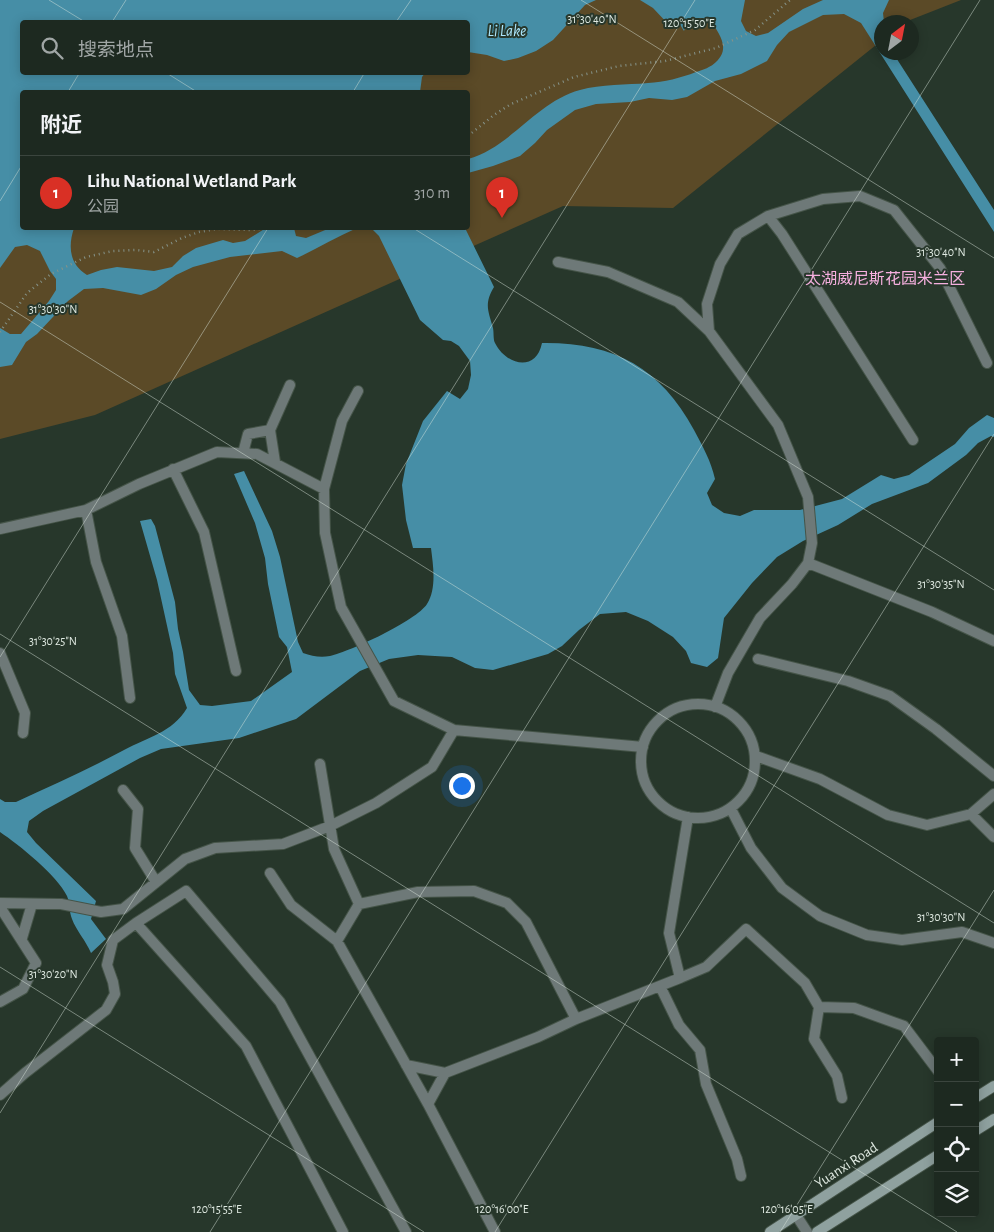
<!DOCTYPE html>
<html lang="zh">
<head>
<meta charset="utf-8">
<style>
  body { margin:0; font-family:"Alegreya Sans","Noto Sans SC",sans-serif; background:#253129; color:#f1f3f6 }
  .controls { position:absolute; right:15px; bottom:15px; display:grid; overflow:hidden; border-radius:5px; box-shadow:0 2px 12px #0003 }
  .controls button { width:45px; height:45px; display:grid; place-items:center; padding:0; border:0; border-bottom:1px solid #3b453e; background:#1d2920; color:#f1f3f6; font:25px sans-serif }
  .compass { position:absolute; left:874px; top:15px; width:45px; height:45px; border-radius:50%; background:#1d2920; box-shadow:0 2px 12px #0003; rotate:32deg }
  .you { position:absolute; left:461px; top:785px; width:18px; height:18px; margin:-12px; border:4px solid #fff; border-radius:50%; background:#1a73e8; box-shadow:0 0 0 8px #1a73e833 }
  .badge { display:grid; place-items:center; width:32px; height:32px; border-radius:50%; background:#d93025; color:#fff; font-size:16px; font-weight:700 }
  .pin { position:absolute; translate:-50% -41px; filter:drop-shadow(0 1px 2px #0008) }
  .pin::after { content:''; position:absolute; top:26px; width:18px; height:15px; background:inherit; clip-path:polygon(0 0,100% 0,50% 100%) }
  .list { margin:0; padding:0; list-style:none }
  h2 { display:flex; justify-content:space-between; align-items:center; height:65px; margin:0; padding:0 20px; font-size:21px }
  h2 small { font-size:16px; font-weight:400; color:#a0a6a5 }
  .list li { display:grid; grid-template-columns:32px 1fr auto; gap:15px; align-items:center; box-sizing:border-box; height:75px; padding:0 20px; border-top:1px solid #3b453e }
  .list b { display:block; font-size:19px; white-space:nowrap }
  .list p { margin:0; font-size:16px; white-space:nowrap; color:#a0a6a5 }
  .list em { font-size:16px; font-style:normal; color:#a0a6a5 }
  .icon { flex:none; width:28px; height:28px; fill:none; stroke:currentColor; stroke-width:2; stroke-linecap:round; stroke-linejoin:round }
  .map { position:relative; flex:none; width:994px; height:1232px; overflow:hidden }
  .search { position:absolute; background:#1d2920; box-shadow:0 2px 12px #0003; left:20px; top:20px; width:450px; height:55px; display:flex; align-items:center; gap:12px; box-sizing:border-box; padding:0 18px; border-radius:5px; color:#a0a6a5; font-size:19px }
  .panel { position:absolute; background:#1d2920; box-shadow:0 2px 12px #0003; left:20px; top:90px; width:450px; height:140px; border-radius:5px }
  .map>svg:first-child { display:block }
  .green { fill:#5b4a27; fill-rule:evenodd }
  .water { fill:#468ea6 }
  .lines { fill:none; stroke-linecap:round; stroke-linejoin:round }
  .minor-casing { stroke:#455448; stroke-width:12 }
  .secondary-casing { stroke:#455448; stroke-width:12 }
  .path { stroke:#869389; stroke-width:2.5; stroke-dasharray:1 4; stroke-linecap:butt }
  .minor { stroke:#6e7978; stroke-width:10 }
  .secondary { stroke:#8fa19f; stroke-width:10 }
  .ticks { fill:none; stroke:#e0eae2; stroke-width:1; stroke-opacity:0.45 }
  .labels { text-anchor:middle; stroke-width:4; stroke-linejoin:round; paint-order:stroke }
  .street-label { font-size:15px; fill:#e0eae2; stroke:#27372b }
  .water-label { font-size:16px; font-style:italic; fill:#ace6fc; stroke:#27372b }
  .neighbourhood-label { font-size:16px; fill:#f5afde; stroke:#27372b }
  .ticks-label { font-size:12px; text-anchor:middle; fill:#e0eae2; stroke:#27372b; stroke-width:4; stroke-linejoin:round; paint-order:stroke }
</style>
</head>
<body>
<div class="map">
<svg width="994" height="1232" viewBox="0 0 994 1232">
  <rect width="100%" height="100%" fill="#27372b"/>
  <path class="green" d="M0,0H961L905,22H882L881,41L673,208L563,206L95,415L0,439ZM22,22H468V72H22ZM22,92H468V228H22Z"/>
  <path class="water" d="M0,0H596L585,5L553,40L536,51L518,58L504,61L487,55L468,52V22H22V72L425,73L422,77L420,92H22V228H74C68,246 69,264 87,275L101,270L117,267L154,271L172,267L183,256L196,248L223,240L233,243L245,241L266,228H294L296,236L306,238L330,228H357C336,237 317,249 297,258L282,251L230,257L193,267L176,275L156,289L141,295L103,288L84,289L68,301L37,334L26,342L12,365L0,367V328L10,334H21L49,301L56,290V279L50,271L40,251L27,245L15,247L0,268Z
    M640,0H745L741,21L746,31L756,36L768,33L803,9L823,0H889L883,13L884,22H882V52L893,53L994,210V232L861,23L844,14L823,15L789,32L777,45L767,61L741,74L715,81L687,97L672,100L649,98L630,102L596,104L575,110L547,130L535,143L520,156L493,166L468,173V159C511,147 536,102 580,90C601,84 627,85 648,83C664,82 681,78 696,72C703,70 711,67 716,62C731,48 719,34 710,19L699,18L687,22L684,31L679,23L669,25L653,8Z
    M371,228H465L494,287C484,304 488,310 493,328C494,333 493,339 495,343C506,365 536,373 542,343C613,342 660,367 694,430C703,447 711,461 715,479L707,493L712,505L724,513L740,516L754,510H800L842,499L881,475L894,479L909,475L955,444L969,428L987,415L994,418V437L991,436L978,443L966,455L928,483L872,504L838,525L803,541L777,557L752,583L724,618L718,658L707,667L691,663L686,651L673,637L648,621L626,612L600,614L579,630L562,646L548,654L493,670L475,668L452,657L418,655L389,659L360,671L296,719L239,738L161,749L140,758L43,811L29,821L27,832L36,843L96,901L91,919L106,939L91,953C86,941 76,930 72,919C69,912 70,903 67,896C57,875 19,845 0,832V799L5,802H16C53,785 89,769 124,750C148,737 172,733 187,708L175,674L173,653L157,580L140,521L151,519L155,526L175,602L178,629L183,652L189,690L200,705L212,706L251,701L292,672L287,647L279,637L268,584L265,558L255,523L234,474L244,471L272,531L280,557L298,642L303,653C312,656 320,658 330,656C351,651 416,621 427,604C437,588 433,565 431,548H413L406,520L402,485L406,464L423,421L447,391L460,399L468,389L471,375L470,361L459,346L451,341L443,340L420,320L379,236Z"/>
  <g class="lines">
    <defs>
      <path id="minor" d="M768,216L782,234L913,440
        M558,262L608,272L678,302L709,331
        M243,453L248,434L270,430
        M275,462L270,430L290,385
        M173,469L204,532L236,671
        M324,489L342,421L358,391
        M86,510L96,562L122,636L130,698
        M0,529L86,510L139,484L217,452L257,454L324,489L325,533L341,607L394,701L454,730L643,747
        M808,563L932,612L994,641
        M0,653L25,713L23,733
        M758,659L848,681L890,696L936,729L994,776
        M641 761a57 57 0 1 1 114 0a57 57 0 1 1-114 0Z
        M715,707L728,673L760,618L792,584L808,563L812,543L808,497L778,425L709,331L707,304L720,264L738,234L768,216L823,199L860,196L894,210L940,268L987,363
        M756,756L820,779L888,815L927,825L971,814L994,794
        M320,764L334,849L359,904L337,941L428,1104
        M123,790L138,809L135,848L156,882
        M731,809L751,848L782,888L820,916L867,935L902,940L962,932L994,943
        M971,814L994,837
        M270,873L291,905L337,941
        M0,903L61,904L101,912L123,909L185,859L215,848L283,844L330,826L376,803L432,767L454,730
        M359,904L418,892L474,891L507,903L526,922L576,1019
        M0,907L36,963L23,989L0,1002
        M22,938L32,904
        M680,978L706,967L746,929L805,983L819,1007L814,1039L837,1076L842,1098
        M660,986L679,1025L700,1050L706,1084L737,1159L741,1176
        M819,1007L854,1008L904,1026L938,1071
        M406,1065L445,1073
        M0,1095L25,1073L106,1010L115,994L113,982L107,965L113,940L136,923
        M796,1215L807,1232
        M343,1232L246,1046L136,923L186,891L280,1002L406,1232
        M495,1232L428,1104L445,1073L538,1037L576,1019L680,978L669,933L688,817"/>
      <path id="secondary" d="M975,1098L994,1086
        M975,1131L994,1119
        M770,1232L938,1122
        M817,1232L938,1155"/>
    </defs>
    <use href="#minor" class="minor-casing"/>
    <use href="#secondary" class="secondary-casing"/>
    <path class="path" d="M468,136L494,115L511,104L574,77L619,66L665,61L716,48L755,30L790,0
      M0,332L27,293L51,274L86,257L113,251L136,250L154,252L182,238L199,232L217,229L250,230L271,228"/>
    <use href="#minor" class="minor"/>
    <use href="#secondary" class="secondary"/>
  </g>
  <path class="ticks" d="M49,0L85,22M581,0L994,258M112,22L126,0M396,22L411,0M165,72L197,92M68,92L80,72M353,92L365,72M0,201L22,165M413,228L994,590M0,302L994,923M0,634L957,1232M0,657L268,228M0,967L424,1232M0,1113L695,0M210,1232L980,0M495,1232L994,434M780,1232L994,890"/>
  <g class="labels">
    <g class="street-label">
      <text transform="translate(846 1165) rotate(-33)" y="5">Yuanxi Road</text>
    </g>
    <g class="water-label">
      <text x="507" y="36">Li Lake</text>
    </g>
    <g class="neighbourhood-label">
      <text x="885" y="284">太湖威尼斯花园米兰区</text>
    </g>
  </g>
  <g class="ticks-label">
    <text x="592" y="23">31°30'40"N</text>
    <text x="689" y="27">120°15'50"E</text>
    <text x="941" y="256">31°30'40"N</text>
    <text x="53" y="313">31°30'30"N</text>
    <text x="941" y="588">31°30'35"N</text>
    <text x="53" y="645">31°30'25"N</text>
    <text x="941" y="921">31°30'30"N</text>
    <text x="53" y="978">31°30'20"N</text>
    <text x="217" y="1213">120°15'55"E</text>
    <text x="502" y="1213">120°16'00"E</text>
    <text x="787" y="1213">120°16'05"E</text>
  </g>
</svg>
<div class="controls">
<button>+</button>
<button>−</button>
<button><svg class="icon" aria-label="locate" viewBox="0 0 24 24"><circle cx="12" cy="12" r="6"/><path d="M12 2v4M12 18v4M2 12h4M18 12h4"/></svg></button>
<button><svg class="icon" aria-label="layers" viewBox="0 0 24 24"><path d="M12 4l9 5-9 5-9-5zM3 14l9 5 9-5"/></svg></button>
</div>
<svg class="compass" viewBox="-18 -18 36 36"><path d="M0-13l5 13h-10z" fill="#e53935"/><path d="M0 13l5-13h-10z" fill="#a0a6a5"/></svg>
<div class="you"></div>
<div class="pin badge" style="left:502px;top:218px">1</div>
<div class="search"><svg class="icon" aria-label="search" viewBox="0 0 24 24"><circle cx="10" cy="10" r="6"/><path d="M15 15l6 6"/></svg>搜索地点</div>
<section class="panel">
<h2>附近<small></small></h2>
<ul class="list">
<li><span class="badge">1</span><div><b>Lihu National Wetland Park</b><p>公园</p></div><em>310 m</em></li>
</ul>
</section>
</div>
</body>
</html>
